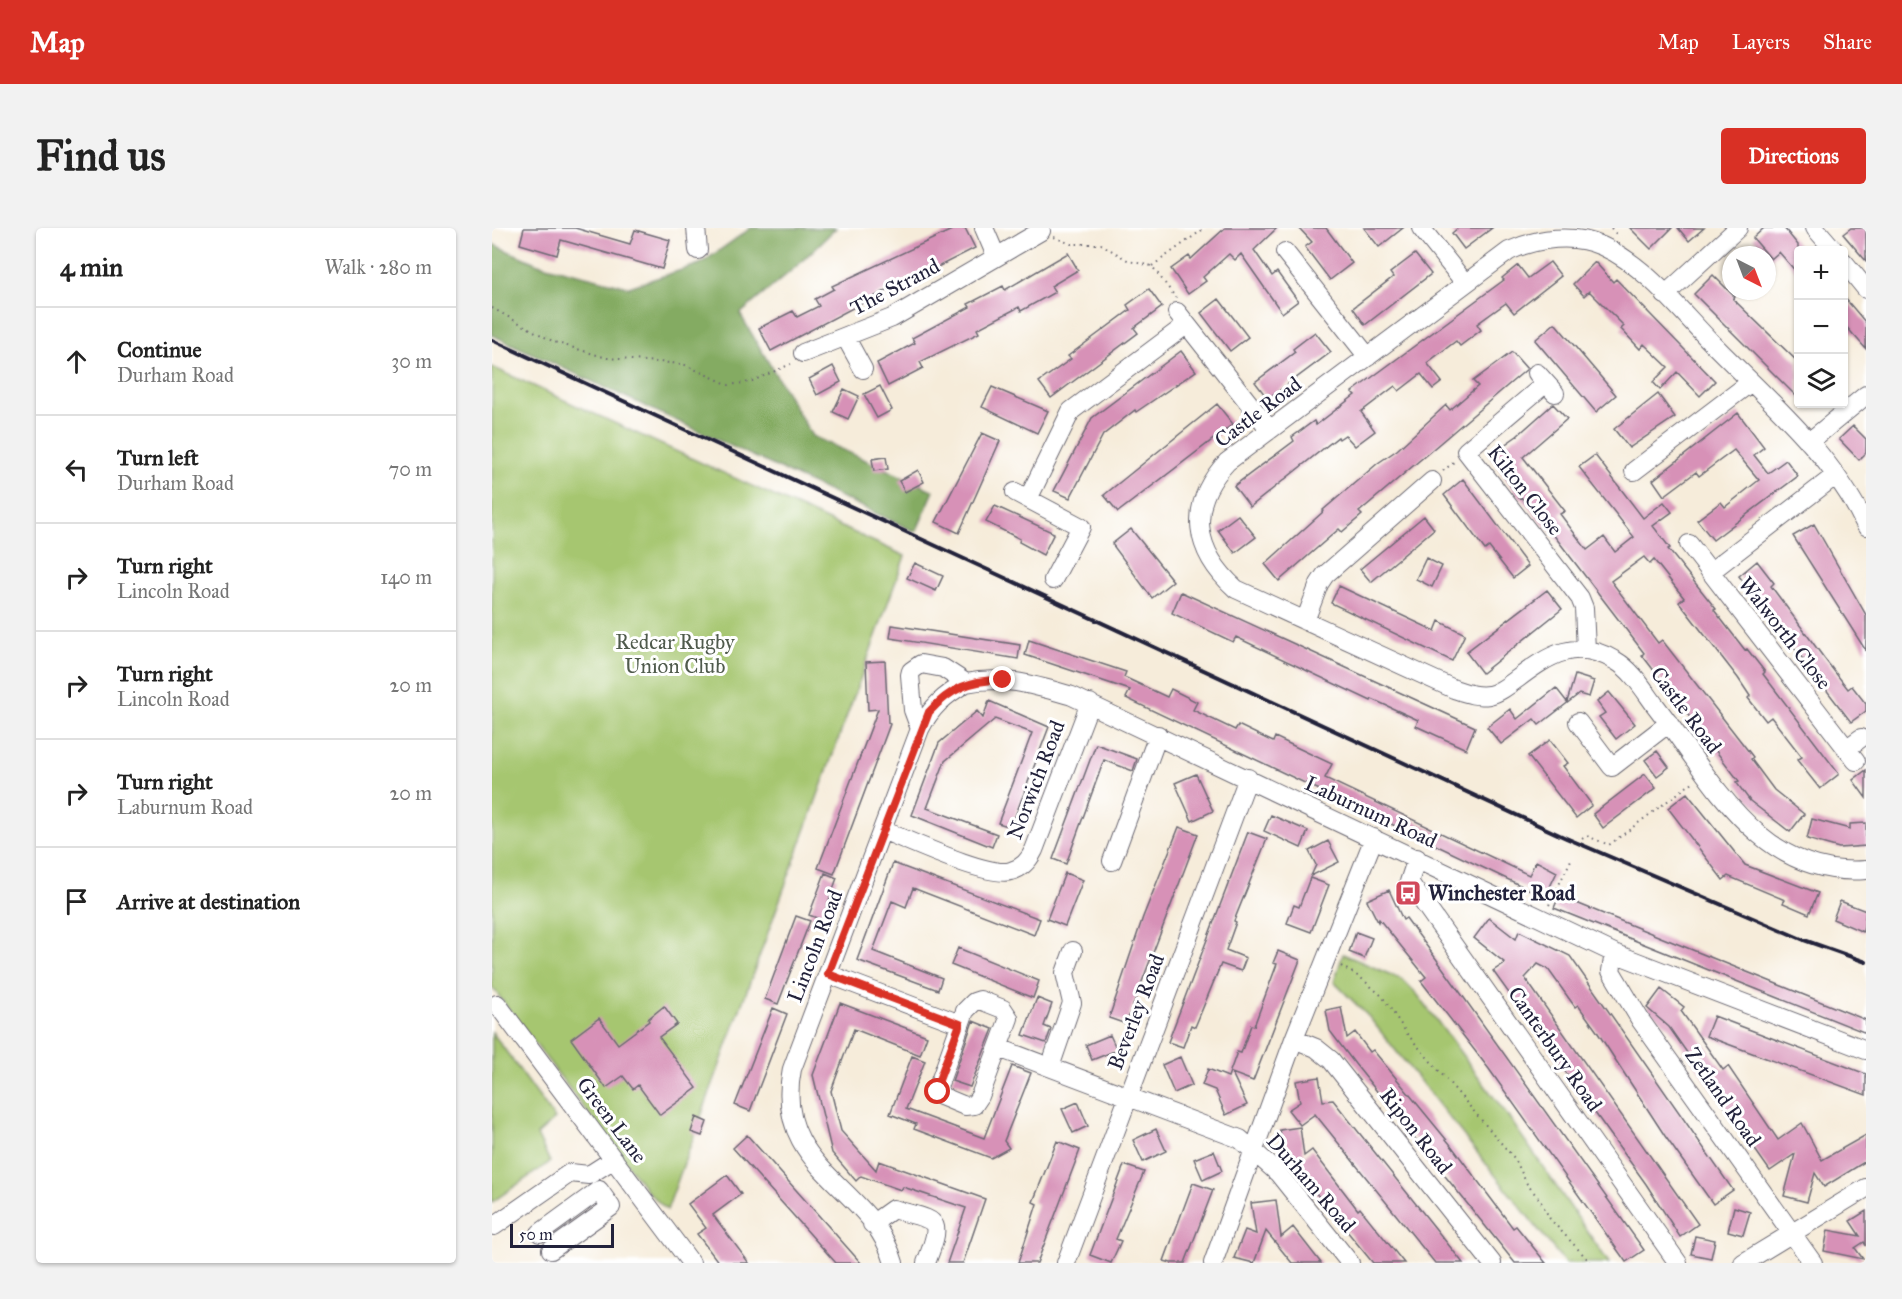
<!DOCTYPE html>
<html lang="en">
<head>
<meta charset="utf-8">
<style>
  body { margin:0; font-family:"IM FELL Great Primer",serif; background:#f2f2f2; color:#222 }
  .controls { position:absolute; right:18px; top:18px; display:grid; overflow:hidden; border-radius:6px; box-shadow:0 2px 4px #0004 }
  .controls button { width:54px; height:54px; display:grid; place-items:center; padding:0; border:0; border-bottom:2px solid #e0e0e0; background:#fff; color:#222; font:30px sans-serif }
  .compass { position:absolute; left:1230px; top:18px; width:54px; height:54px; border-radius:50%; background:#fff; box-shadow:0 2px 4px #0004; rotate:138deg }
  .scale { position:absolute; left:18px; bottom:15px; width:104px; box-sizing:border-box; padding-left:6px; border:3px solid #22223b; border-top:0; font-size:16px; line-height:21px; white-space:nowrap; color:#22223b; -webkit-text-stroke:4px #fff; paint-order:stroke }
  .stop { position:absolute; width:18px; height:18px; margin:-14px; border:4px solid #d93025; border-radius:50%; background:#fff }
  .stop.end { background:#d93025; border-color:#fff; box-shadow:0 2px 6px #0008 }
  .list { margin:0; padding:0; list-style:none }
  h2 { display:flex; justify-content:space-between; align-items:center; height:78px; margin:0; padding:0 24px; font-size:26px }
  h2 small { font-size:20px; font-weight:400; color:#767676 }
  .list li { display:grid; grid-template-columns:39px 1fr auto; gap:18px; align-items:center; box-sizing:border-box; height:108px; padding:0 24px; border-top:2px solid #e0e0e0 }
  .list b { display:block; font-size:22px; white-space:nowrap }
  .list p { margin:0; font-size:20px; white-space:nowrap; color:#767676 }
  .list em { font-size:20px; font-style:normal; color:#767676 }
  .icon { flex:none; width:33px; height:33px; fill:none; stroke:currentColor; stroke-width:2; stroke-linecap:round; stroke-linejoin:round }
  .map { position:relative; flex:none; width:1374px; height:1035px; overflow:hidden; border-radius:6px }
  header { display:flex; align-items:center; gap:36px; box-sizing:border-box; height:84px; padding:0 30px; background:#d93025; color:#fff }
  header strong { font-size:28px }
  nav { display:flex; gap:33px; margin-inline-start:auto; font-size:21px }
  .intro { display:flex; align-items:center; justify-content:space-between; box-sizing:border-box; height:144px; padding:0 36px }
  h1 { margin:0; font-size:42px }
  .button { padding:15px 27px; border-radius:6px; background:#d93025; color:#fff; font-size:21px; font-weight:700 }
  main { display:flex; gap:36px; padding:0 36px }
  aside { flex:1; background:#fff; border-radius:6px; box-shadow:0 2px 4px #0004 }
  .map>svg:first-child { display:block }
  .green { fill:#a6c66f; stroke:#647455; stroke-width:1.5 }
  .forest { fill:#84ab62; stroke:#53664e; stroke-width:1.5 }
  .building { fill:#d791b7 }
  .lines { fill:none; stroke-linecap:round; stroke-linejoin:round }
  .minor-casing { stroke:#6c6973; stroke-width:20 }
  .path { stroke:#6c6973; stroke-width:2; stroke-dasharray:1.5 4.5; stroke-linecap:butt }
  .minor { stroke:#fff; stroke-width:18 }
  .rail { stroke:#22223b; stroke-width:4 }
  .route { stroke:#d93025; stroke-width:8 }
  .labels { text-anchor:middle; stroke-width:6; stroke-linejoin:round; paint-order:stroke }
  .street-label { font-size:21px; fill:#22223b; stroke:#fff }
  .park-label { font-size:21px; fill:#505b4d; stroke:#fff }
  .poi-label { font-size:21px; font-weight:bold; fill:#22223b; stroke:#fff; text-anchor:start }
</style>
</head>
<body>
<header>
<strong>Map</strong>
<nav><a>Map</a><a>Layers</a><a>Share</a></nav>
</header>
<div class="intro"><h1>Find us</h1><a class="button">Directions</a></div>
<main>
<aside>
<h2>4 min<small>Walk · 280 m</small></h2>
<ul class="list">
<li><svg class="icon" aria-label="ahead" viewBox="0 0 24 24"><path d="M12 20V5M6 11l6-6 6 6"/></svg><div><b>Continue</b><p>Durham Road</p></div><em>30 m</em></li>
<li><svg class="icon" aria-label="left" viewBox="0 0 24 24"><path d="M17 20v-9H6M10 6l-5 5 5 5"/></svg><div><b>Turn left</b><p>Durham Road</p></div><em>70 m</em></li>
<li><svg class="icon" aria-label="right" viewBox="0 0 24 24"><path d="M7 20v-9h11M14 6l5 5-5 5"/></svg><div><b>Turn right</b><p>Lincoln Road</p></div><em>140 m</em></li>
<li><svg class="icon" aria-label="right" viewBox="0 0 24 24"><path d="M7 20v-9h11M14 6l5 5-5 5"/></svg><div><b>Turn right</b><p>Lincoln Road</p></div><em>20 m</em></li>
<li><svg class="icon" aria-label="right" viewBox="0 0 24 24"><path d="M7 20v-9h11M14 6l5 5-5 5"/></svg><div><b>Turn right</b><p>Laburnum Road</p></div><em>20 m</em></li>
<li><svg class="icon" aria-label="arrive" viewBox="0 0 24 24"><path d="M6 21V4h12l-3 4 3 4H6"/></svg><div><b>Arrive at destination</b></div></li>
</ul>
</aside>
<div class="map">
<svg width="1374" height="1035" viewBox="0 0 1374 1035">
  <rect width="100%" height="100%" fill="#fff"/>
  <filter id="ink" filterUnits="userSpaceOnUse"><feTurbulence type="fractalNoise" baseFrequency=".0167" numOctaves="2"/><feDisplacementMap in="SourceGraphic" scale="12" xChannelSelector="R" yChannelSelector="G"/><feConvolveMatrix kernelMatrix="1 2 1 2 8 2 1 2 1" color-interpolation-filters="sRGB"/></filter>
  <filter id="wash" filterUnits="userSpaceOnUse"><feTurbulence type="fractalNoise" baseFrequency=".008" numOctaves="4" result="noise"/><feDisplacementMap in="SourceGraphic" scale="24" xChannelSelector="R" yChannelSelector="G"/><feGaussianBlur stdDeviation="1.35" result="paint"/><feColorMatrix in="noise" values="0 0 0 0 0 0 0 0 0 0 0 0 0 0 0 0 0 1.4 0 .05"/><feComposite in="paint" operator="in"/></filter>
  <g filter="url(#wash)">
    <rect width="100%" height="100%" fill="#f6ecda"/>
    <path class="green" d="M0,139L413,328L175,982L156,964L0,759Z
      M851,726L911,752L925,766L1018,891L1117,1035H1073L877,789L842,754Z
      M0,804L63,891L45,907L58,934L0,974Z"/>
    <path class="forest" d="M259,0H344L306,37L248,86L320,208L442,263L424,304L0,107V16L46,36L137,59L208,36Z"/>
    <g id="blocks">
      <path class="building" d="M32,0H83L138,16L143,2L178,12L170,41L69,12L65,27L28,16Z
        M464,0H473L483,20L430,47L429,44L279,123L267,100L301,83L305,89L327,78L323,71L342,61L340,58Z
        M733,0H785L762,22L780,48L785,44L806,73L790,85L749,26L743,32L737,26L711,49L714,53L696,66L679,41L697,28L699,31Z
        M807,0H834L860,35L838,52L813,19L820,14Z
        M872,0H911L887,19Z
        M966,0H1000L972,21L960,5Z
        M1138,0H1180L1159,21Z
        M1186,0H1212L1197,13Z
        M1272,0H1292L1306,17V46L1287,24L1279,31L1261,10Z
        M1359,0H1374V33L1351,6Z
        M576,25L586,42L559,58L563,64L529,83L527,79L485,101L487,105L428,134L431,140L396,158L385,135L423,115L420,110L478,79L476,76L511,58L513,62Z
        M923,26L939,46L873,97L861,80L901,49L898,45Z
        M1058,34L1069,48L1022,85L1014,75L985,96L989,102L968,118L964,113L935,135L950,154L941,161L929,146L907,163L903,158L869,184L883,203L863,218L853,207L847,211L846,209L758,279L742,258L802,213L800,209L822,193L824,197L863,167L860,164L1012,52L1010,50L1026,37L1036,50Z
        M1103,34L1121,54L1124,51L1223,153L1208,168L1185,144L1168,162L1161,154L1176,139L1152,116L1148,121L1129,101L1132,98L1097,63L1092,68L1081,56Z
        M1221,47L1243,69L1241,71L1306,134V170L1202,66Z
        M657,61L670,79L642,100L646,105L559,170L547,154L579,131L576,128L638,82L635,77Z
        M1352,69L1374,95V121L1352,96Z
        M727,71L756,109L738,123L709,85Z
        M1063,95L1124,167L1104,184L1043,112Z
        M823,104L839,124L776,171L763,154L803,124L801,121Z
        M689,123L704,143L644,184L643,182L611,207L578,270L562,263L600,190Z
        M1020,124L1035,141L867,284L870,287L850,304L847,301L787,353L773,336L832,283L831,282L886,235L905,222L954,177L958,182L986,158L981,153Z
        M341,138L349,154L325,167L317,151Z
        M388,158L400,182L385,190L372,166Z
        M500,159L556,183L545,205L490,179Z
        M352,161L367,168L356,191L341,184Z
        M1166,166L1183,189L1137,220L1122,201Z
        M725,176L741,196L626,284L612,267Z
        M1061,176L1075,191L1031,229L1073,283L1068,286L1095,322L1112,309L1123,324L1142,309L1087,239L1103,227L1151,290L1172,274L1180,284L1161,298L1178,320L1176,321L1224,381L1222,382L1253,422L1255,421L1273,444L1271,446L1347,546L1328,561L1305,532L1310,529L1279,489L1274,493L1256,470L1258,468L1246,450L1187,374L1192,370L1162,332L1158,336L1152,329L1119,353L1166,415L1170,412L1261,529L1259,531L1282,562L1312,586L1298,604L1258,573L1244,554L1247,553L1150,427L1152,425L1054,297L1052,298L1029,269L1027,270L998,227L1025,208Z
        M1246,185L1272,219L1262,227L1276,245L1294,232L1306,248L1221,312L1205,292L1229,274L1233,279L1267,252L1242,222L1207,248L1204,244L1172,268L1161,252Z
        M1361,198L1374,211V225L1367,232L1347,211Z
        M490,205L508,213L467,305L444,294Z
        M394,229L396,241L382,243L380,231Z
        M426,242L432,254L413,264L407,253Z
        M971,251L1036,338L1021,350L997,319L993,322L952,267Z
        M503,278L562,305L551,327L527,314L528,311L494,294Z
        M746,287L764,309L743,325L726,302Z
        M932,288L942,301L879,354L868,341Z
        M1322,296L1374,387V423L1301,308Z
        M639,301L681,353L660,370L620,316Z
        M934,330L950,338L940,359L924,351Z
        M1265,333L1282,355L1279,358L1332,430L1356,461L1360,458L1374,476V483L1359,494L1247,348Z
        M423,335L451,348L444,363L415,350Z
        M847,358L943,403L947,393L973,406L960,433L839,375Z
        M1055,362L1070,381L990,445L974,424Z
        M689,364L983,499L974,521L924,498L926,492L880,471L879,473L744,409L741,414L680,385Z
        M400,397L528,417L526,431L398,410Z
        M537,412L634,444L632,449L675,469L679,461L705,474L701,482L743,502L746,497L781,514L783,509L806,520L840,536L833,550L1037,647L1044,633L1065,644L1053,669L634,470L638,462L533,427Z
        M393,433L396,495L398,496L342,646L326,640L386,481L376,482L374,434Z
        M1083,447L1102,453L1097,469L1087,466L1047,497L1042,491L1009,516L995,499L1018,481L1025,491L1064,460L1075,474Z
        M1117,464L1143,496L1124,511L1107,489L1113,485L1105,474Z
        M497,473L557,499L519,599L506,595L540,505L503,491L453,533L435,580L505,606L500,619L420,587L447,515L485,483L491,490Z
        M1058,512L1076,535L1071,538L1100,577L1084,590L1036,528Z
        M604,516L645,531L641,543L612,532L574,636L561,631Z
        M1165,523L1177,539L1165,548L1153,532Z
        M1374,542V570L1361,552Z
        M704,546L721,583L700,593L683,555Z
        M1153,546L1164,560L1111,600L1101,586Z
        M1195,565L1253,637L1326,665L1317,686L1291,675L1293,672L1236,648L1231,652L1176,580Z
        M779,587L816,603L809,620L772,603Z
        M1320,591L1358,601V596L1374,595V618L1347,620L1315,611Z
        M687,599L706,606L634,796L617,790L651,689Z
        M756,604L775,611L742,693L744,694L734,722L754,730L749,743L729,736L703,799L699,797L691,819L676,814Z
        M836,613L847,634L819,648L824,637L817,623Z
        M401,635L548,691L542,707L421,660L414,679L400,673L381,723L450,750L446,762L365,732Z
        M333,645L345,650L330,692L317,687Z
        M573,645L591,652L573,698L555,691Z
        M818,650L837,657L819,704L795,695L802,677L807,679Z
        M897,662L911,692L914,690L945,732L1152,1022L1134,1034L997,841L929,753L934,749L887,691L886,694L875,672Z
        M1067,668L1374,792V805L1062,680Z
        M1348,673L1374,683L1371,704L1341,691Z
        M304,688L318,693L286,776L273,771Z
        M997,690L1024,711L1027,703L1078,728L1241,962L1221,976L1173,908L1104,802L1086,777L1083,779L1056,741L1046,736L1033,750L1206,996L1188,1009L1154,956L1001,743L1013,735L982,710Z
        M864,704L880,710L872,730L857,724Z
        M466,720L547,753L541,770L459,737Z
        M786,723L808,732L761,853L740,845L755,877L734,887L723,862L710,857L716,841L736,849L745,824L749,825L759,797L762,798L785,736L781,735Z
        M1169,761L1192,779L1189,783L1231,842L1236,838L1286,912L1310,895L1330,932L1374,907V933L1332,959L1323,945L1315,974L1292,968L1303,926L1278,943L1177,799L1155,780Z
        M545,770L560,776L552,798L559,801L554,815L531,807Z
        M348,775L435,808L428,827L362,801L339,863L349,903L384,942L387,933L493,971L471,1035H455L474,980L411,959L409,962L369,948L364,953L340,925L321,847Z
        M172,778L185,796L167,809L205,860L168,887L146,857L141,861L131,848L114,860L79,811L107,790L126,816L157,793L156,791Z
        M849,779L855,810L863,804L878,824L881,822L958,916L1021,1000L1024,998L1054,1035H1023L863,836L838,803L834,782Z
        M281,780L295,786L258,883L243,877Z
        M1222,788L1374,846V867L1214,808Z
        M481,793L501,801L478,859L460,853Z
        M618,807L625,822L600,832L594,817Z
        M420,828L433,833L414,881L492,910L520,838L539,845L512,913L517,920L499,930L422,901L424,896L398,886Z
        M688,829L700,857L682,865L670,837Z
        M827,849L831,873L841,872L971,1035H943L823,886L808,897L796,882L808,874L804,853Z
        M586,874L596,898L581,905L570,881Z
        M204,889L215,894L210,908L199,904Z
        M808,899L812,928L820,922L866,982L868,980L912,1035H881L792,926L788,902Z
        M664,901L674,923L651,934L641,912Z
        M255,907L369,1035H344L241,920Z
        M565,913L588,922L545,1035H526L545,976L541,974Z
        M722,923L730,943L711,952L702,931Z
        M632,937L652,944L624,1011L629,1013L619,1035L598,1027Z
        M235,947L249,966L221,987L257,1035H227L205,1006L214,1000L196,976Z
        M701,955L721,962L693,1035H679L672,1033Z
        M784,972L789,1009L801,999L829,1035H800L774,1003L762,1035L742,1030L753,1002L764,1006L759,975Z
        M1242,979L1258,984L1251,1007L1236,1003Z
        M1374,983V1018L1372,1014L1363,1020L1371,1031L1332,1023L1336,1002L1368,1008L1358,993Z
        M1203,1008L1223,1012L1219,1030L1199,1026Z"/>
    </g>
  </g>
  <g filter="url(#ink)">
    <use href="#blocks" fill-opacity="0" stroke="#6c6973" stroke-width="1.5"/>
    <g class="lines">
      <defs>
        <path id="minor" d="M204,0L206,22
          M492,0L504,28
          M929,0L973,55
          M1323,0L1342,22
          M793,24L876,129
          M1352,34L1374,61
          M1173,67L1246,0
          M685,84L778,202
          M354,110L371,141
          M311,125L400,90L549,3
          M1045,145L1063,165
          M1054,155L974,223L1088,370L1092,380L1094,422
          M1317,214L1374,167
          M1142,243L1259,154
          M523,264L589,299L561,352
          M536,271L579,183L694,97
          M1374,298C1340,225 1275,171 1219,114C1187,81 1153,37 1110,18C1082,5 1045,10 1017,23L735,234C694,278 702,323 744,361L962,461C974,465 984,469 997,467C1007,465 1017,457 1025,451C1057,427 1084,409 1124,433C1140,442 1152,462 1163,477C1219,549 1267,651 1374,642
          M1197,316L1364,533
          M1218,344L1344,247
          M813,393L827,356L833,347L940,253
          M1086,494L1120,539L1177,495
          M428,501L421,482L418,447L419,443L429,436L451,440L474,455C511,447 545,458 580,468L1122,725L1374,822
          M1354,521L1369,510
          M390,602C416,612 496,650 519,643C531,640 537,632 542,622L598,475
          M925,630L917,654L1186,1035
          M620,633L666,507
          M1122,725L1119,743L1149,793L1321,1035
          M336,746L468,796
          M488,772L511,781L517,790L488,868L482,877L473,878L449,868L446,859L473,783L482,774Z
          M5,776L199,1035
          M802,811L824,820L839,832L1000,1035
          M507,820L748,911L786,945L858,1035
          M558,839L580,775L573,745L581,723
          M380,996L401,981C446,994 452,988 434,1035
          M2,998L78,945L97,947L122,931
          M48,1005L107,962L119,979L59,1022
          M402,1035C380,957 280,942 300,841L428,501C439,479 453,467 474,455
          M574,1035L756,550
          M721,1035L802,811L882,610
          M1251,1035L1374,960"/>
      </defs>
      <use href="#minor" class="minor-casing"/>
      <path class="path" d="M1119,0L1125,7
        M562,9L579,16H609L637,33L660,38L684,70
        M660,38L713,0
        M0,80L62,114L115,130L191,136L237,157L258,154L299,136
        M951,243L963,233
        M1090,611L1095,608L1117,617L1201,554
        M1057,677L1080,630
        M849,738L869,750L890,768L916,807L1023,931L1035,956L1048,972L1058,991L1099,1035"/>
      <use href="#minor" class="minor"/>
      <path class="rail" d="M0,112L1074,610L1312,712L1374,734"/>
    </g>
  </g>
  <g class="lines" filter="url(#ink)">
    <path class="route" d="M446,864L447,852L468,796L336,746L437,484C458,461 479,451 511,452"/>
  </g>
  <defs>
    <symbol id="bus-square" viewBox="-11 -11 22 22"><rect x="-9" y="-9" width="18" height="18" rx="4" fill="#d1495b" stroke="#fff"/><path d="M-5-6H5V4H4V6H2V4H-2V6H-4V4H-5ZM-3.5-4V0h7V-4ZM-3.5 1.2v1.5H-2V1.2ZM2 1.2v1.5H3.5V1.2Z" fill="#fff"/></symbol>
  </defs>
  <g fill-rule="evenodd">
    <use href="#bus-square" x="901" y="650" width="30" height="30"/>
  </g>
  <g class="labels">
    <g class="street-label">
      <text transform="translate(403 59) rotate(-28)" y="7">The Strand</text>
      <text transform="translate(766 184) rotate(-37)" y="7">Castle Road</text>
      <text transform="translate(1033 262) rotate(52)" y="7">Kilton Close</text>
      <text transform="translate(1293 405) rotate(52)" y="7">Walworth Close</text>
      <text transform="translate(1194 482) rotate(53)" y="7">Castle Road</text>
      <text transform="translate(544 552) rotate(-69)" y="7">Norwich Road</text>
      <text transform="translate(879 584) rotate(25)" y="7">Laburnum Road</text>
      <text transform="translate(323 718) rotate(-69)" y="7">Lincoln Road</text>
      <text transform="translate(644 784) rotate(-69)" y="7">Beverley Road</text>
      <text transform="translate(1063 821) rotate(55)" y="7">Canterbury Road</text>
      <text transform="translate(1231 869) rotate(55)" y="7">Zetland Road</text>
      <text transform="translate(120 892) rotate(53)" y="7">Green Lane</text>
      <text transform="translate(924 903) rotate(52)" y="7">Ripon Road</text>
      <text transform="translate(819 955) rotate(49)" y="7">Durham Road</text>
    </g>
    <g class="park-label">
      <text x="183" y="421">Redcar Rugby<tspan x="183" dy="24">Union Club</tspan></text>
    </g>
    <g class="poi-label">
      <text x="936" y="672">Winchester Road</text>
    </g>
  </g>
</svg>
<div class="controls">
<button>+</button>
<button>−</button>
<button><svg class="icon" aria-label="layers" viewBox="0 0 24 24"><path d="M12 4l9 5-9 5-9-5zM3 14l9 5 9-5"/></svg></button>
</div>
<svg class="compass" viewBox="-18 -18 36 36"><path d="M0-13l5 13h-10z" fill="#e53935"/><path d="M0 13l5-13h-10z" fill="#767676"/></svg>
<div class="scale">50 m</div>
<div class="stop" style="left:446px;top:864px"></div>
<div class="stop end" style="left:511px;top:452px"></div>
</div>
</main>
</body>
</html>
